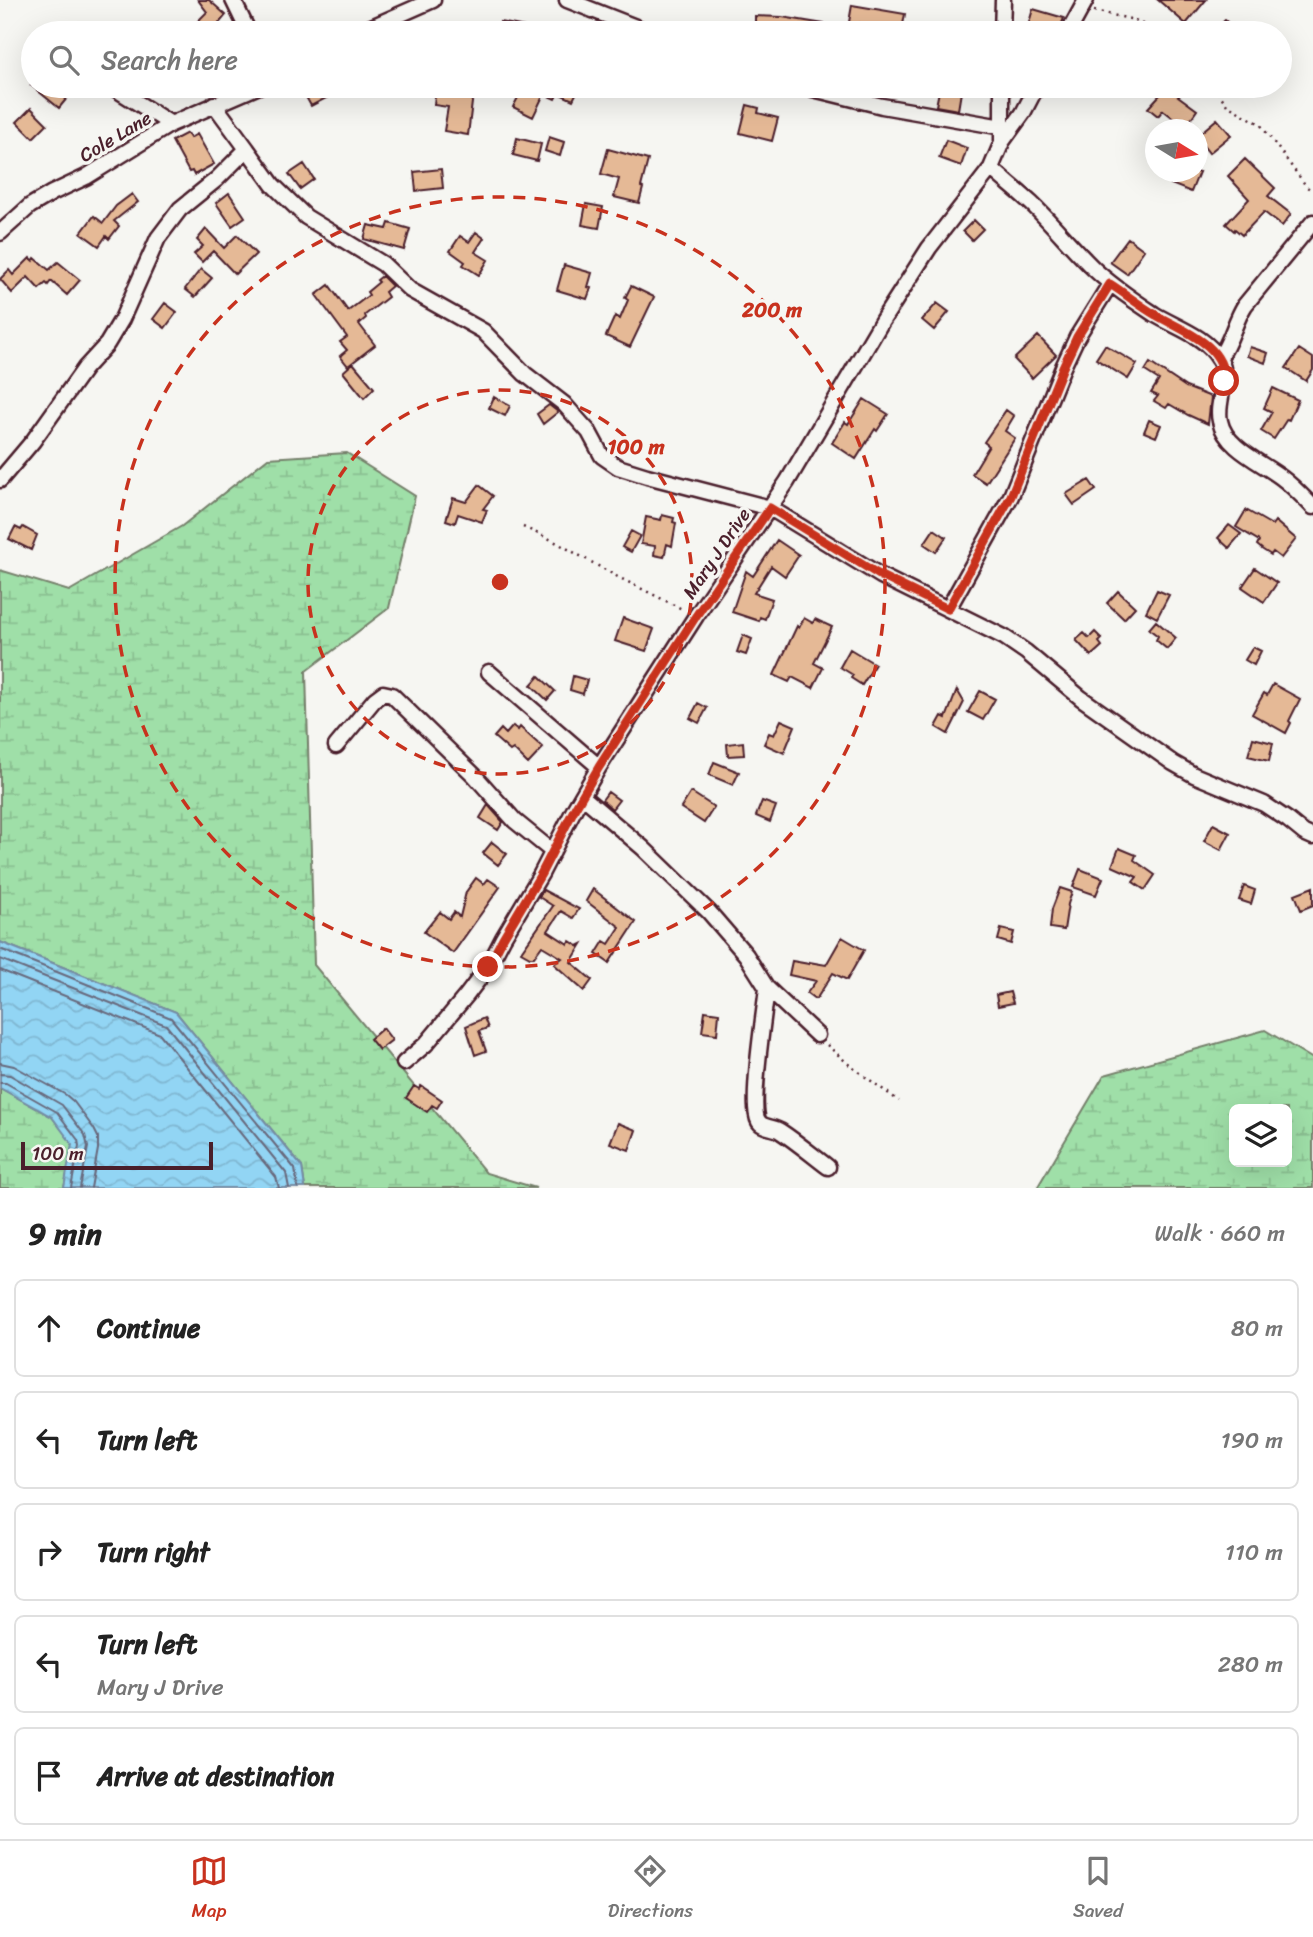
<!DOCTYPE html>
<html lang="en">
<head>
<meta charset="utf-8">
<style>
  body { margin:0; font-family:Sriracha,sans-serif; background:#f2f2f2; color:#222 }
  .controls { position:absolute; right:21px; bottom:21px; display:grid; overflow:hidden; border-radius:10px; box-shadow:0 7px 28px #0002 }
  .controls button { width:63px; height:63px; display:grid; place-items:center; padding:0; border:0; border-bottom:2px solid #e0e0e0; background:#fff; color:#222; font:35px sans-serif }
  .compass { position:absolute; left:1145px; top:119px; width:63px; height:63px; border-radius:50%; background:#fff; box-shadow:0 7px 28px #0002; rotate:101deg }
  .scale { position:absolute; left:21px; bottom:18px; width:192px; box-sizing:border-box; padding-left:7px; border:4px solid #4a1f2b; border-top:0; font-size:19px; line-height:24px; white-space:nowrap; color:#4a1f2b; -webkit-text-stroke:5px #f6f6f2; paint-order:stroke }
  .stop { position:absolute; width:21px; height:21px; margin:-16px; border:5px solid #c8321e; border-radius:50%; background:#fff }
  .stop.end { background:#c8321e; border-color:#fff; box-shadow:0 2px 7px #0008 }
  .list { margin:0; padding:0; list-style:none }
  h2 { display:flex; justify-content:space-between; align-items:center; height:91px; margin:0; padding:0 28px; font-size:30px }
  h2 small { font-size:23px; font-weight:400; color:#767676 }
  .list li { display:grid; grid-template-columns:46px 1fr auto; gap:21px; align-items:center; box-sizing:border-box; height:98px; margin:0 14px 14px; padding:0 14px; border:2px solid #e0e0e0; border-radius:10px }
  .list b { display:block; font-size:26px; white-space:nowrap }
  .list p { margin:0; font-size:23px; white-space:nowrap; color:#767676 }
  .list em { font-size:23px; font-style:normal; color:#767676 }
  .icon { flex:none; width:38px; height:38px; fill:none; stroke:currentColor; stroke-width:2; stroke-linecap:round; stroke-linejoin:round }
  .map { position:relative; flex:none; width:1313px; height:1188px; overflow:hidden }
  .search { position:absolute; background:#fff; box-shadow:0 7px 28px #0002; left:21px; right:21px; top:21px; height:77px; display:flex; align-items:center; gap:18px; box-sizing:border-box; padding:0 24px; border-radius:38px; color:#767676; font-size:26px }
  .sheet { height:651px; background:#fff }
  nav { display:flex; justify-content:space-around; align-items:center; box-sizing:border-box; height:98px; border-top:2px solid #e0e0e0; background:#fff; font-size:19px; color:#767676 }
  nav a { display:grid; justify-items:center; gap:4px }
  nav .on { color:#c8321e }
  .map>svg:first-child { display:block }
  .wetland { fill:url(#wetland-marsh); stroke:#747f6a; stroke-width:2; fill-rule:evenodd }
  .water { fill:url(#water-waves); stroke:#758ca4; stroke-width:2 }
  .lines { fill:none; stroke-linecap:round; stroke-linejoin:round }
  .shore { stroke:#67687b; stroke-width:2 }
  .building { fill:#e5b996; stroke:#4a1f2b; stroke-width:2 }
  .minor-casing { stroke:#4a1f2b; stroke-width:19 }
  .path { stroke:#4a1f2b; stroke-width:2.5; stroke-dasharray:2 5; stroke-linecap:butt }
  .minor { stroke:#f6f6f2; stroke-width:14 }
  .route { stroke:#c8321e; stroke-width:9 }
  .ring { fill:none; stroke:#c8321e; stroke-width:3.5; stroke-dasharray:12 9 }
  .labels { text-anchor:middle; stroke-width:7; stroke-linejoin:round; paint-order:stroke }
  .street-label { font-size:19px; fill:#4a1f2b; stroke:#f6f6f2 }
  .centre { fill:#c8321e; stroke:#f6f6f2; stroke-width:3.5 }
  .ring-label { font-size:21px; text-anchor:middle; font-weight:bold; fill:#c8321e; stroke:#f6f6f2; stroke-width:7; stroke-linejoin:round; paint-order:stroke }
</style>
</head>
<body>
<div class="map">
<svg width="1313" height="1188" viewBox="0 0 1313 1188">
  <defs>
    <pattern id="wetland-marsh" width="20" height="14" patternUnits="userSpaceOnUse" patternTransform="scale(1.75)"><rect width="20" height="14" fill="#9fdfa8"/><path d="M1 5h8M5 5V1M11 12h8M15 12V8" fill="none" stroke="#8abf91"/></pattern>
    <pattern id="water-waves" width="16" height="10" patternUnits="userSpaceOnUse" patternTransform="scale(1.75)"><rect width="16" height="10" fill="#92d5f4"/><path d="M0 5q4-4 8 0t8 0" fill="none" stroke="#7fb6d1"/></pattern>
  </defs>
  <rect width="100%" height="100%" fill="#f6f6f2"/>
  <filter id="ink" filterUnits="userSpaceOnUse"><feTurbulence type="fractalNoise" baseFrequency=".0143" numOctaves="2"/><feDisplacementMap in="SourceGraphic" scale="14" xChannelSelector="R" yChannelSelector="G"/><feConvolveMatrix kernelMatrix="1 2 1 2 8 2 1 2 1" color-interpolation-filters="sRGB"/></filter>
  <g filter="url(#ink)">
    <path class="wetland" d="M347,453L415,496L389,608L306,671L314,965L486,1173L536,1188H305L302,1167L176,1012L0,942V570L69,591L182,526L268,458Z
      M1265,1030L1313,1059V1188H1037L1104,1075ZM1287,1109V1162H1234V1109Z
      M0,1088L52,1117L73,1144L64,1188H0Z"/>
    <path class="water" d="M0,942L176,1012L302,1167L305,1188H64L72,1144L52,1117L0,1088Z"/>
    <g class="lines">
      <path class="shore" d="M0,949L171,1018L295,1169L298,1188
        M0,959L166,1025L286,1173L289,1188
        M0,970L160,1034L276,1177L279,1188
        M0,1063L14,1066L66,1095L74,1102L94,1129L98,1137V1149L91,1188
        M0,1074L10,1075L62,1105L85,1135L88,1147L80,1188
        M0,1083H6L57,1112L78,1140L79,1146L71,1188"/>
    </g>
    <path class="building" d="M198,0H209L226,15L211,33L198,21L207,12Z
      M1158,0H1206L1186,24Z
      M852,5L905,14L902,30L860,23L858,33H755V16L782,17L848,28Z
      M1033,9L1064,18L1058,33H1026Z
      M1225,20L1238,33H1213Z
      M500,22L530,28L529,33H497Z
      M32,86H77L59,108Z
      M300,86H349L311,106Z
      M436,86H462V90L467,91L466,93L473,94L468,135L444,131L448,107L434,105Z
      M526,86H580L573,100L558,93L555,99L544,94L533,117L513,107L522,90L527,92L529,88Z
      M940,86H962L958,110L936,106Z
      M1168,86H1190L1178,96L1197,110L1185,127L1163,110L1158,116L1148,108Z
      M747,105L759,108L758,113L778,118L772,141L740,133Z
      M31,108L47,124L33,138L17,122Z
      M1217,119L1231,135L1209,153L1198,139V135Z
      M187,133L190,138L197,134L214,164L194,175L192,171L189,172L172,141Z
      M549,137L564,142L560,156L545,151Z
      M517,138L541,144L537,161L513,155Z
      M946,140L967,148L961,166L939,158Z
      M608,149L648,160L641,187L643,188L639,203L614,197L619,179L601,174Z
      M1245,159L1275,188L1268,196L1291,214L1282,226L1264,212L1242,235L1235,229L1234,231L1226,224L1249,199L1228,176Z
      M304,164L314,179L300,189L289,174Z
      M441,169L443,188L416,191L414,172Z
      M1176,172H1199L1191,192L1171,184Z
      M229,193L245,217L232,226L216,203Z
      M132,194L138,202L114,221L119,226L109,239L106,236L99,246L81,233L94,216L103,223L116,206Z
      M586,204L603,207L599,228L582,225Z
      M974,220L983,229L972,240L963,231Z
      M389,223L410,229L404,250L364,239L368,225L387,229Z
      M206,229L224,248L237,235L256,254L235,274L213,251L202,262L194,254L203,246L197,240Z
      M476,232L484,238L475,252L488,260L479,275L463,265L465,262L450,251L460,236L469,242Z
      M1128,238L1144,250L1127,274L1110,262Z
      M30,258L33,261L35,258L49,270L58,262L80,280L67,295L51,281L48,285L46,283L39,289L28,277L12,293L0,279L9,270L13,275Z
      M564,265L592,273L588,287L591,288L587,299L557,290Z
      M201,269L212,278L195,297L185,289Z
      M382,276L392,286L385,292L388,297L365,315L366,318L359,324L375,345L348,366L340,356L347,350L340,342L347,337L316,295L329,285L348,311L369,295L367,292L379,282L377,280Z
      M631,286L654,297L630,347L606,336L615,316L620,319L628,300L625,298Z
      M165,303L177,312L165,328L153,319Z
      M937,303L949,312L934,330L922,320Z
      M1038,336L1056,355L1032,378L1014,359Z
      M1105,345L1137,364L1128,379L1096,359Z
      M1250,347L1268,353L1265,363L1247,356Z
      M1299,349L1313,358V370L1306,381L1286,368Z
      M353,363L374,388L364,398L343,372Z
      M1150,363L1186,387L1211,397L1208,424L1188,415L1169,404L1166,408L1154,401L1158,396L1151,393L1159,380L1145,371Z
      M1273,388L1298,400L1289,420L1287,419L1274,439L1261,431L1272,412L1264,408Z
      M494,397L510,406L505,416L489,408Z
      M864,399L888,414L877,431L875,429L856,459L832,443L845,422L848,424Z
      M549,405L558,412L543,424L537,414Z
      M1006,410L1014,416L1005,431L1015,438L986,483L972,474L989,446L984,442Z
      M1149,420L1161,425L1156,437L1144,432Z
      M1089,480L1096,490L1074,505L1066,494Z
      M479,485L493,496L483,509L487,510L482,522L458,514L455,523L446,520L453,498L466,502Z
      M1246,510L1272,525L1275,521L1296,539L1281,558L1273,552L1271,555L1263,550L1257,545L1259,541L1236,527Z
      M662,515L674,518L673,522L676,523L672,546L667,544L664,557L654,555L655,546L641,544L646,517L661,520Z
      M1229,525L1241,534L1229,548L1218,538Z
      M15,527L21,530L23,527L37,535L31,550L9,539Z
      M934,529L946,537L936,552L924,544Z
      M631,531L640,536L631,552L622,547Z
      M777,540L799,555L785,576L771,566L754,593L772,599L765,619L760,617L759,621L732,612L746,571L753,576Z
      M1255,568L1277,583L1264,602L1242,587Z
      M1157,590L1169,595L1157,618L1146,612Z
      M1118,591L1135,607L1124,619L1107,603Z
      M623,618L654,629L646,651L615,641Z
      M804,618L813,623L815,619L832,627L814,663L823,668L813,688L792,677L789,682L774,675L797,626L799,628Z
      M1156,621L1176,638L1167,649L1156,640L1158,636L1149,629Z
      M1095,632L1102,639L1099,642L1102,646L1091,656L1076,640L1084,633L1089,638Z
      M743,635L752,639L746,655L737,652Z
      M1253,647L1261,651L1254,665L1245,660Z
      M850,649L875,664L862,685L851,678L853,675L840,667Z
      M539,676L555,691L547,700L531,685Z
      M573,676L587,680L583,694L570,690Z
      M1273,684L1300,699L1289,721L1291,723L1286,733L1252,714L1264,693L1267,695Z
      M957,690L964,702L948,734L936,727L942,716L946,718Z
      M980,691L995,699L983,720L968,712Z
      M698,703L707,708L699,723L690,718Z
      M781,720L795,726L784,753L764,744L769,733L774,735Z
      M513,726L518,730L520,727L543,748L528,764L513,749L510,751L494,737L501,729L506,734Z
      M1253,738L1273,743L1269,761L1248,756Z
      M743,742L744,755L728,756L727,744Z
      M714,762L739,772L733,785L709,775Z
      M608,792L619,800L612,809L602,800Z
      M691,792L714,807L704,823L681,808Z
      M762,801L776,806L770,822L756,816Z
      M488,805L503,822L498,830L480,818Z
      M1213,824L1230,833L1221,850L1204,841Z
      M492,842L507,854L498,865L483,853Z
      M1119,848L1136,855L1134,860L1155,875L1145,890L1133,882L1137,877L1112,866Z
      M1080,869L1103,878L1096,895L1073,887Z
      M476,878L484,884L488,879L500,887L453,953L424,932L440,912L449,919L454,912L460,917L466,892Z
      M1244,886L1255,890L1251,904L1239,900Z
      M1313,887V905L1301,910L1295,894Z
      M1060,888L1072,892L1068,904L1064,930L1050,928L1052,909Z
      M593,889L636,922L609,963L596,954L604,941L609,944L620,927L586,901Z
      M543,890L579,909L573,918L561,911L548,931L568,944L570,941L578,946L582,944L571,962L592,980L584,991L554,964L562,958L542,946L534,957H530L521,952L553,906L539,897Z
      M1001,929L1014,932L1011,944L998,940Z
      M842,937L864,950L847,980L833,973L817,998L815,999L807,993L816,981L789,975L792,961L809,964V962L826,965Z
      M1010,992L1013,1003L998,1006L996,995Z
      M705,1011L719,1013L717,1034L702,1032Z
      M484,1018L488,1028L479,1031L486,1051L475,1055L466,1026Z
      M383,1028L392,1040L379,1050L370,1039Z
      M414,1086L419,1089L421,1086L442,1100L437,1108L432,1105L427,1112L406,1098Z
      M618,1123L636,1130L629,1150L610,1143Z"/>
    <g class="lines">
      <defs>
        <path id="minor" d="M233,0L249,33
          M567,0L651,33
          M358,33L433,0
          M1002,33L1003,0
          M1068,33L1086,0
          M111,86L171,124
          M801,86L882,106L1002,127
          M1002,142L1023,113L1037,86
          M247,149L273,185L306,217L383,264L410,290L483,331L525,374L564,404L589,432L602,456L618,467L647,476L770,508L881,576L1004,637L1026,652L1081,698L1173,763L1194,775L1264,804L1288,820L1304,833L1313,837
          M991,168C1004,180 1018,191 1031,203C1053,224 1072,248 1094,269C1112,286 1133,300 1154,314C1175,327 1206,336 1219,359C1232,378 1215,401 1220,421C1225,448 1263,463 1282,478C1293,486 1303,497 1313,507
          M0,233L30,206L52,193L86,177L171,124L259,86
          M1219,358C1232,341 1234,322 1245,305L1313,222
          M0,480L33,441L85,368L107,344L122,319L158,238L180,209L217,179L247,149L214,104
          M948,609L1011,496L1063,367L1077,337L1110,284
          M489,672L599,767
          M336,746L375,699L383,693L392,695L475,776L515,821L553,852
          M582,796L643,848L709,912L746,955L767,988L817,1035
          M767,988C765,1008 748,1113 760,1123C765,1128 774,1127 780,1131C797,1142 812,1155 828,1167
          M404,1063L426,1044L466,996L488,967L503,938L541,874L575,808L599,767L696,616L787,482L882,321L929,248L991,168L1002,142V86"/>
      </defs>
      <use href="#minor" class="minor-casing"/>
      <path class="path" d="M1094,11L1135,20L1159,33
        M1214,86L1227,105L1260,124L1307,187L1313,191
        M523,527L552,540L616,576L684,610
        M827,1045L852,1067L899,1101"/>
      <use href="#minor" class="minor"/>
    </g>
  </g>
  <g class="lines" filter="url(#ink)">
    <path class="route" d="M488,967L503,938L541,874L575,808L599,767L696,616L770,508L881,576L948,609L1011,496L1063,367L1077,337L1110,284C1126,294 1140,306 1156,315C1183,331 1225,344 1224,381"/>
  </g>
  <g class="ring">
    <circle cx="500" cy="582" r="192"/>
    <circle cx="500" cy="582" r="385"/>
  </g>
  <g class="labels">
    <g class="street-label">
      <text transform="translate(115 136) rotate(-31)" y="7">Cole Lane</text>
      <text transform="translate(716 553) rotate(-56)" y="7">Mary J Drive</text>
    </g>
  </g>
  <circle cx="500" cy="582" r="10" class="centre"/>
  <g class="ring-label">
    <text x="772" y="317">200 m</text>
    <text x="636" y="454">100 m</text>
  </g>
</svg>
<div class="controls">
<button><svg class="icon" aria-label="layers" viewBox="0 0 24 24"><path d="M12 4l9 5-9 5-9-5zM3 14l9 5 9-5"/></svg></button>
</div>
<svg class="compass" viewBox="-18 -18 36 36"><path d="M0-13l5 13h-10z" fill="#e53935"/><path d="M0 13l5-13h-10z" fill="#767676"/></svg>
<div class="scale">100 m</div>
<div class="stop" style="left:1224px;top:381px"></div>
<div class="stop end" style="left:488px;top:967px"></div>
<div class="search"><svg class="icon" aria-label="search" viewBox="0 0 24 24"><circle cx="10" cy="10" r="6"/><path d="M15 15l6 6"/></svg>Search here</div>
</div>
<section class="sheet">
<h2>9 min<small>Walk · 660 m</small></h2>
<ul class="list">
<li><svg class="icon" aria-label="ahead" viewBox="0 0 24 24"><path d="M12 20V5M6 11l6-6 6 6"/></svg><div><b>Continue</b></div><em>80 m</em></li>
<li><svg class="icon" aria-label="left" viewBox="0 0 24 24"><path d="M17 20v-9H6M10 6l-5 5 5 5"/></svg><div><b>Turn left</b></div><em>190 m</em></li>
<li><svg class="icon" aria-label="right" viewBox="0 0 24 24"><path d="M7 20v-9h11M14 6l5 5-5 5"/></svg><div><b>Turn right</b></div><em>110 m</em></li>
<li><svg class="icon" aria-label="left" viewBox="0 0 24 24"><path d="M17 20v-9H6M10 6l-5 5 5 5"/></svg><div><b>Turn left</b><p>Mary J Drive</p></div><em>280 m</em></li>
<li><svg class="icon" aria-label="arrive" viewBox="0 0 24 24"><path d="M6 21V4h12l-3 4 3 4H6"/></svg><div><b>Arrive at destination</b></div></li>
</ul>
</section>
<nav>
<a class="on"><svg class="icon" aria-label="map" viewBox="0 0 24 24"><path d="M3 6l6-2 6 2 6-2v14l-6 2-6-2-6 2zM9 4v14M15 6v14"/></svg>Map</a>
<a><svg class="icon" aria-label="directions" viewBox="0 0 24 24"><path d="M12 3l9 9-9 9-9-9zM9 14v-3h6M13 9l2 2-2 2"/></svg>Directions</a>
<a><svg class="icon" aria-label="saved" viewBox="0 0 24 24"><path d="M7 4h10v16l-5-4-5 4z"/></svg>Saved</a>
</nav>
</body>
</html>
